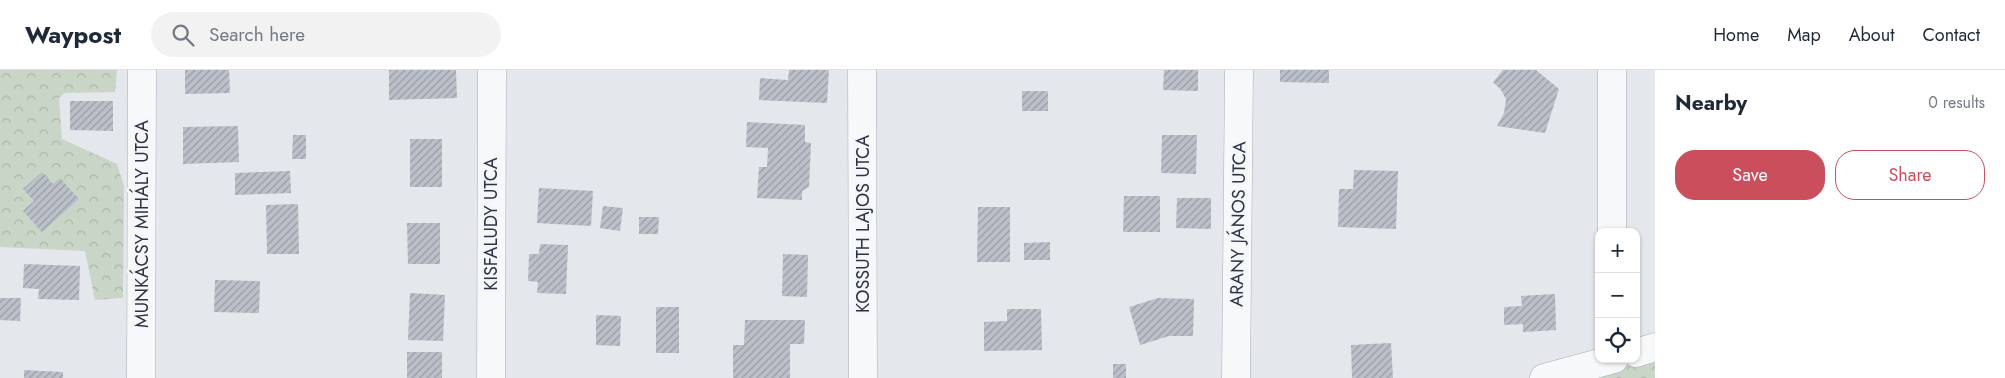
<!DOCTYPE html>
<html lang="en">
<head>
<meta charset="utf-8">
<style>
  body { margin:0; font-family:Jost,sans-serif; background:#f2f2f3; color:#1f2937 }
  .controls { position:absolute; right:15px; bottom:15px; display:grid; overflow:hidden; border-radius:10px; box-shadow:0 1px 4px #0004 }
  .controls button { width:45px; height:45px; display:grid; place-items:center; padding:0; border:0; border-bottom:1px solid #e0e1e3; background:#fff; color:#1f2937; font:25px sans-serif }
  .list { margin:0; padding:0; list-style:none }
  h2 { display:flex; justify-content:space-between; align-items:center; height:65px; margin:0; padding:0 20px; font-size:21px }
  h2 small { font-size:16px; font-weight:400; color:#747a83 }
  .actions { display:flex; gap:10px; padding:15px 20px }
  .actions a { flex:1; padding:11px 0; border:1px solid #cb4e5d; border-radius:20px; text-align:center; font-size:18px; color:#cb4e5d }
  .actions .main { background:#cb4e5d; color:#fff }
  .icon { flex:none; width:28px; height:28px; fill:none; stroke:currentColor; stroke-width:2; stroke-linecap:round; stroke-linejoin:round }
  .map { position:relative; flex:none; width:1655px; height:308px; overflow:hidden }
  header { display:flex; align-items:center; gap:30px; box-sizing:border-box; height:70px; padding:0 25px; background:#fff; border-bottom:1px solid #e0e1e3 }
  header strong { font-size:24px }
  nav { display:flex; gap:28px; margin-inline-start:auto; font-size:18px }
  .search { width:350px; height:45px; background:#f2f2f3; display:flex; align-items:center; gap:12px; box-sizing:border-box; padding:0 18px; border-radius:28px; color:#747a83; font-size:19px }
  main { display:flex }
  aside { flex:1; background:#fff }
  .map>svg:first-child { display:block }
  .forest { fill:url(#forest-crowns) }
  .building { fill:url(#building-hatch) }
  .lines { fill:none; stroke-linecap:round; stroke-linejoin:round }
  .minor-casing { stroke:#a9aeb6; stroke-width:29 }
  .minor { stroke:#f7f8fa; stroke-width:28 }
  .labels { text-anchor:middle; stroke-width:5; stroke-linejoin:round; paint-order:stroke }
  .street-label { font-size:18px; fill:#2c3444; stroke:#f4f6f9 }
</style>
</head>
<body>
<header>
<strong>Waypost</strong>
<div class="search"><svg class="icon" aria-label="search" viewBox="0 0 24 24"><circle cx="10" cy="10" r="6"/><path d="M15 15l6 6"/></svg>Search here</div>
<nav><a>Home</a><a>Map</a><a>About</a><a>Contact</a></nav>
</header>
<main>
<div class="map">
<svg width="1655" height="308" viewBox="0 0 1655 308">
  <defs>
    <pattern id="forest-crowns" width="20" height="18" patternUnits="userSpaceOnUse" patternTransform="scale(1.25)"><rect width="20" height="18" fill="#c9d5c6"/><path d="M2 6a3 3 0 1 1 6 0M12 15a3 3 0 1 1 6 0" fill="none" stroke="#adb7ab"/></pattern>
    <pattern id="building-hatch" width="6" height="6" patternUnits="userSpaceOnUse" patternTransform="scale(1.25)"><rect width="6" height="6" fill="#bbc0c9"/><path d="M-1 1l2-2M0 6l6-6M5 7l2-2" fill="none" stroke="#989da5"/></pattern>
  </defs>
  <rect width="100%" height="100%" fill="#e4e7ec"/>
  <path class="forest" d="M0,0H117L115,22L65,23L59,28L62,69L117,94L124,116L123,228L95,230L85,181L0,177Z
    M1655,277V308H1549Z"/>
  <path class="building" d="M185,0H229L230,23L185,24Z
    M389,0H456L457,28L389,30Z
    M789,0H829L827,33L759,30L760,8L788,10Z
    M1164,0H1198V21L1163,20Z
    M1280,0H1329V13L1280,12Z
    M1503,0H1536L1559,19L1545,63L1497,56L1504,43L1506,29L1501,20L1493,12Z
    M1022,21H1048V41H1022Z
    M70,31H113V61L70,60Z
    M747,52L805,55V72L811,73L809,117L802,121V130L757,128L759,97H767L768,78L746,77Z
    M238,56L239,92L183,94V57Z
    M293,65H306V89H292Z
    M1162,65H1197L1196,104L1161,103Z
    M410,69H442V117H410Z
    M1354,100L1398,101L1396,159L1338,157L1339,119H1353Z
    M290,101L291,123L235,125V103Z
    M42,102L53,114L60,108L79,129L42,162L23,141L34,131L23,119Z
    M539,118L593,121L591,156L537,153Z
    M1124,126H1160V162H1123Z
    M1177,128H1211V159L1176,158Z
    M298,134L299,184H267L266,135Z
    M603,136L623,138L620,161L600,158Z
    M978,137H1010V192H977Z
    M639,147H659L658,164H639Z
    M407,153H440V194H408Z
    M1050,172V190H1024V173Z
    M540,174L568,175L566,224L537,223L538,212L528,211L529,184H539Z
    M783,184L808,185L807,227L782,226Z
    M24,194L80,196L79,230L38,229L39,219L23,218Z
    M215,210L260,211L259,243L214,242Z
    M410,223L445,225L443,271L408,270Z
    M1555,224L1556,260L1523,262V254L1504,255V237L1522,236L1521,226Z
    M0,228H21L20,251L0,250Z
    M1158,228L1194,229L1193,266H1169L1140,275L1129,237Z
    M656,237H679V283H656Z
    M1007,239H1041L1042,280L984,281V252L1007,251Z
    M596,245L621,246L620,276L596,275Z
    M745,250H805L804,274H790V308H733V275H744Z
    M1391,273L1393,308H1352L1351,275Z
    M407,282H442V308H407Z
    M1113,294H1126V308H1113Z
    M24,300L63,302V308H24Z"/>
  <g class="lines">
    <defs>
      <path id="minor" d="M862,0L863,308
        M1612,162V0
        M1636,283L1655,277
        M141,308L142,0
        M491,308L492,0
        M1236,308L1239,0
        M1544,308L1614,289"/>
    </defs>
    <use href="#minor" class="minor-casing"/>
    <use href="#minor" class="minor"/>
  </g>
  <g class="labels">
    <g class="street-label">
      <text transform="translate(142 154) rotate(-90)" y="6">MUNKÁCSY MIHÁLY UTCA</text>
      <text transform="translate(491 154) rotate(-90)" y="6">KISFALUDY UTCA</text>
      <text transform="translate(863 154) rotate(-90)" y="6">KOSSUTH LAJOS UTCA</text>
      <text transform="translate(1238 154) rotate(-89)" y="6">ARANY JÁNOS UTCA</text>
    </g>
  </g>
</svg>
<div class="controls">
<button>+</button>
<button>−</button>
<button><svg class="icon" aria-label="locate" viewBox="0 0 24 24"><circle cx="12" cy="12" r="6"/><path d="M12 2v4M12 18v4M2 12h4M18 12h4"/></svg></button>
</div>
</div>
<aside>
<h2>Nearby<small>0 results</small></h2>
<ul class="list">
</ul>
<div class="actions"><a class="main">Save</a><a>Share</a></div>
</aside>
</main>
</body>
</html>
